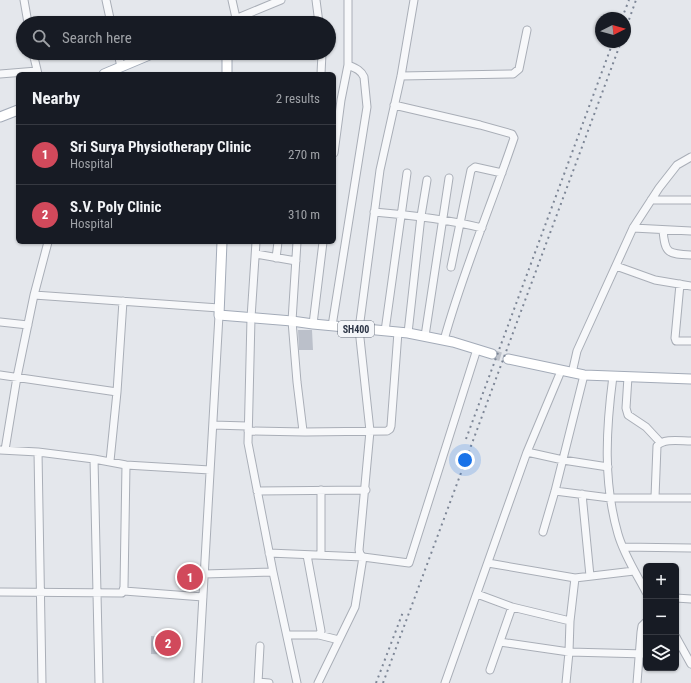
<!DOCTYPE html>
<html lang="en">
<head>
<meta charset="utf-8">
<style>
  body { margin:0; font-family:"Roboto Condensed",sans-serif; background:#20242c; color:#f1f3f6 }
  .controls { position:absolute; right:12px; bottom:12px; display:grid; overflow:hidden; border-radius:6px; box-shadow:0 1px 3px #0004 }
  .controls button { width:36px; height:36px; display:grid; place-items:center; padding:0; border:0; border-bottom:1px solid #363941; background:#171b24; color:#f1f3f6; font:20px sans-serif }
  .compass { position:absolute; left:595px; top:12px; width:36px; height:36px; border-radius:50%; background:#171b24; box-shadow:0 1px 3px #0004; rotate:84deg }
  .you { position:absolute; left:465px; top:460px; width:14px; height:14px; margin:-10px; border:3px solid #fff; border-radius:50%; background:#1a73e8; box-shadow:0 0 0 6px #1a73e833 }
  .badge { display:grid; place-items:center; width:26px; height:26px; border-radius:50%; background:#d1495b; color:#fff; font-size:13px; font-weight:700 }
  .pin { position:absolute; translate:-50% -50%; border:2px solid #fff; box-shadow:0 1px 4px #0006 }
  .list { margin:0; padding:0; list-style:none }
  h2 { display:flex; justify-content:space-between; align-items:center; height:52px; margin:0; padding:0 16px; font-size:17px }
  h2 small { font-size:13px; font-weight:400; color:#9ea1a6 }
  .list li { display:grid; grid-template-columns:26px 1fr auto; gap:12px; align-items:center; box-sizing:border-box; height:60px; padding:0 16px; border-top:1px solid #363941 }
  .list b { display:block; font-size:15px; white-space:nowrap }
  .list p { margin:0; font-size:13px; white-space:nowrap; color:#9ea1a6 }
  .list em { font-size:13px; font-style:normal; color:#9ea1a6 }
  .icon { flex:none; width:22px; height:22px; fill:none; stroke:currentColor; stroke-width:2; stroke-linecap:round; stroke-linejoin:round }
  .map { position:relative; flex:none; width:691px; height:683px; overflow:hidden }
  .search { position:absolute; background:#171b24; box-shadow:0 1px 3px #0004; left:16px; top:16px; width:320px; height:44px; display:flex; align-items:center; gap:10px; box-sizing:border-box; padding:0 14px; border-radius:22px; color:#9ea1a6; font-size:15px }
  .panel { position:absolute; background:#171b24; box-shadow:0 1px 3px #0004; left:16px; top:72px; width:320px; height:172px; border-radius:6px }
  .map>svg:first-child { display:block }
  .building { fill:#bbc0ca }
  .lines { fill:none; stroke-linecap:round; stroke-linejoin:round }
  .major-tunnel { stroke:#bfc3cb; stroke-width:9; stroke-dasharray:9 4.5; stroke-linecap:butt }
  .minor-casing { stroke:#a9aeb7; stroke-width:9 }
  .major-casing { stroke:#a3abb8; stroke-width:11 }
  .minor { stroke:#f7f8fa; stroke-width:7 }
  .major { stroke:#fff; stroke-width:9 }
  .rail { stroke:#7d8696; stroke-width:2; stroke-dasharray:2 4; stroke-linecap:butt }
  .labels { text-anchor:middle; stroke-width:3; stroke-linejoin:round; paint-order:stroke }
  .shield { fill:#f4f6f9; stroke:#676e7b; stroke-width:1 }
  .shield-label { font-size:10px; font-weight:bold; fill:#2b3445 }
</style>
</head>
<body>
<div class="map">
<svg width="691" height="683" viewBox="0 0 691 683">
  <rect width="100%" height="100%" fill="#e4e7ec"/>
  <path class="building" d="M298,330H312L313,350H299Z
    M185,571L196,572L194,586L184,584Z
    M151,636L178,637L177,655L151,654Z"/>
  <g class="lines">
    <path class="major-tunnel" d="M492,354L508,359"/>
    <defs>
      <path id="minor" d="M24,0L28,23
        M106,0L111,23
        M232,0L236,18
        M316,0L319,23
        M414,0L401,76L380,170L359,329L370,431L359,550L360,554L363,557L409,563L477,349
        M228,22L281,0
        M33,53L38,74
        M118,53L121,67
        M0,74L37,71
        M321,74L322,53
        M401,76L513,74L519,69L527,30
        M394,105L480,125L512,134L514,138C491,206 463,271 444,340
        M334,153L341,100L348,65V0
        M651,200H691
        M374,212C411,215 446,219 482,228
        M633,228L691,231
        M663,230C665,254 668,254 691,255
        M256,242L251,318L248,443L273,572L297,683
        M297,242L292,321L297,382L303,431L305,432L387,431L390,429L391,426L398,332
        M256,254L296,261
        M276,258L278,242
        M616,266L655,280L691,286
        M451,267L471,170L475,167L502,173
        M680,284L675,338L676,341H691
        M34,295L219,308
        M0,322L28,325
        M313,324L323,242
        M332,326L367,107L364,77C361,70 355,68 348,65
        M385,331L407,173
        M408,333L421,216L427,180
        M425,336L449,178
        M572,373L577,351L633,228L659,188L677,165L691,157
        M0,375L117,392
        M613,376C606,429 603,482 618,534C624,555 636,573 646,592
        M628,377L626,408L628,415L646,427L660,442
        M213,425L247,426
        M248,431L305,432
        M0,450L38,452L94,459L126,465L210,470
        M5,450L17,377L34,295L48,242
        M38,452L42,683
        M527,452L563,460L608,467
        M94,459L99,683
        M110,461L117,392L123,301
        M321,490V555
        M257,491L366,490
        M555,491L610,498H691
        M582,494L590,576
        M655,497L657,446C664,438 680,441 691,441
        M543,532L555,491L584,375
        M623,547L691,548
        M269,553L363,557L355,607L318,683
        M307,555L321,631L319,635
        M488,563L575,578
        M204,574L273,572
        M124,591L203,597
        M0,592L122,593L124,587L126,465
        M477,594L512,607L570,621
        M676,598L691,599
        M287,635H319L339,640
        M676,637L691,664
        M500,642L569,652L646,654
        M490,670L512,607
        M258,682L269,683
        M198,683L219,315
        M258,683L260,646
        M445,683L527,452L561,371
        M566,683L569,652L570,621L575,578L634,571
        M637,683L641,632L642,626L646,622"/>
      <path id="major" d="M225,23L228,22V23
        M104,74L154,53
        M227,74V53
        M0,117L18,110
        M222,242L219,315L292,321L313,324L408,333L453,342L492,354
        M508,359L584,375L691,379"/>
    </defs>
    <use href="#minor" class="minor-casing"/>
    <use href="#major" class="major-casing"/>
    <use href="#minor" class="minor"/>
    <use href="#major" class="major"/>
    <path class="rail" d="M622,18L629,0
      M625,31L636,0
      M466,439L613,42
      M376,683L403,612
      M383,683L621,42"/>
  </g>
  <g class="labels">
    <rect class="shield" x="338" y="321" width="36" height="16" rx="3"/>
    <g class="shield-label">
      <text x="356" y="333">SH400</text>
    </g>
  </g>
</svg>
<div class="controls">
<button>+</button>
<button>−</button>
<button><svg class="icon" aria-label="layers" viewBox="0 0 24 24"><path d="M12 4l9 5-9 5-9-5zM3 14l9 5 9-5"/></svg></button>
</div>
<svg class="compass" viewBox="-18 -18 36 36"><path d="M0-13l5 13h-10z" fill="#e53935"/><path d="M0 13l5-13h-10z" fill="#9ea1a6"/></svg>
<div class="you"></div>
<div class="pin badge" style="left:190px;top:577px">1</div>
<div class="pin badge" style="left:168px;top:643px">2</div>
<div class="search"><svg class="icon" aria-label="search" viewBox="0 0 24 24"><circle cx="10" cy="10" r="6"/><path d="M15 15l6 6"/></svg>Search here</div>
<section class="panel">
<h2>Nearby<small>2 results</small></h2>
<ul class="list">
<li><span class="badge">1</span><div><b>Sri Surya Physiotherapy Clinic</b><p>Hospital</p></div><em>270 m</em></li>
<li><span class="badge">2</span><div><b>S.V. Poly Clinic</b><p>Hospital</p></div><em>310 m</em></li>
</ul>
</section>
</div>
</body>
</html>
